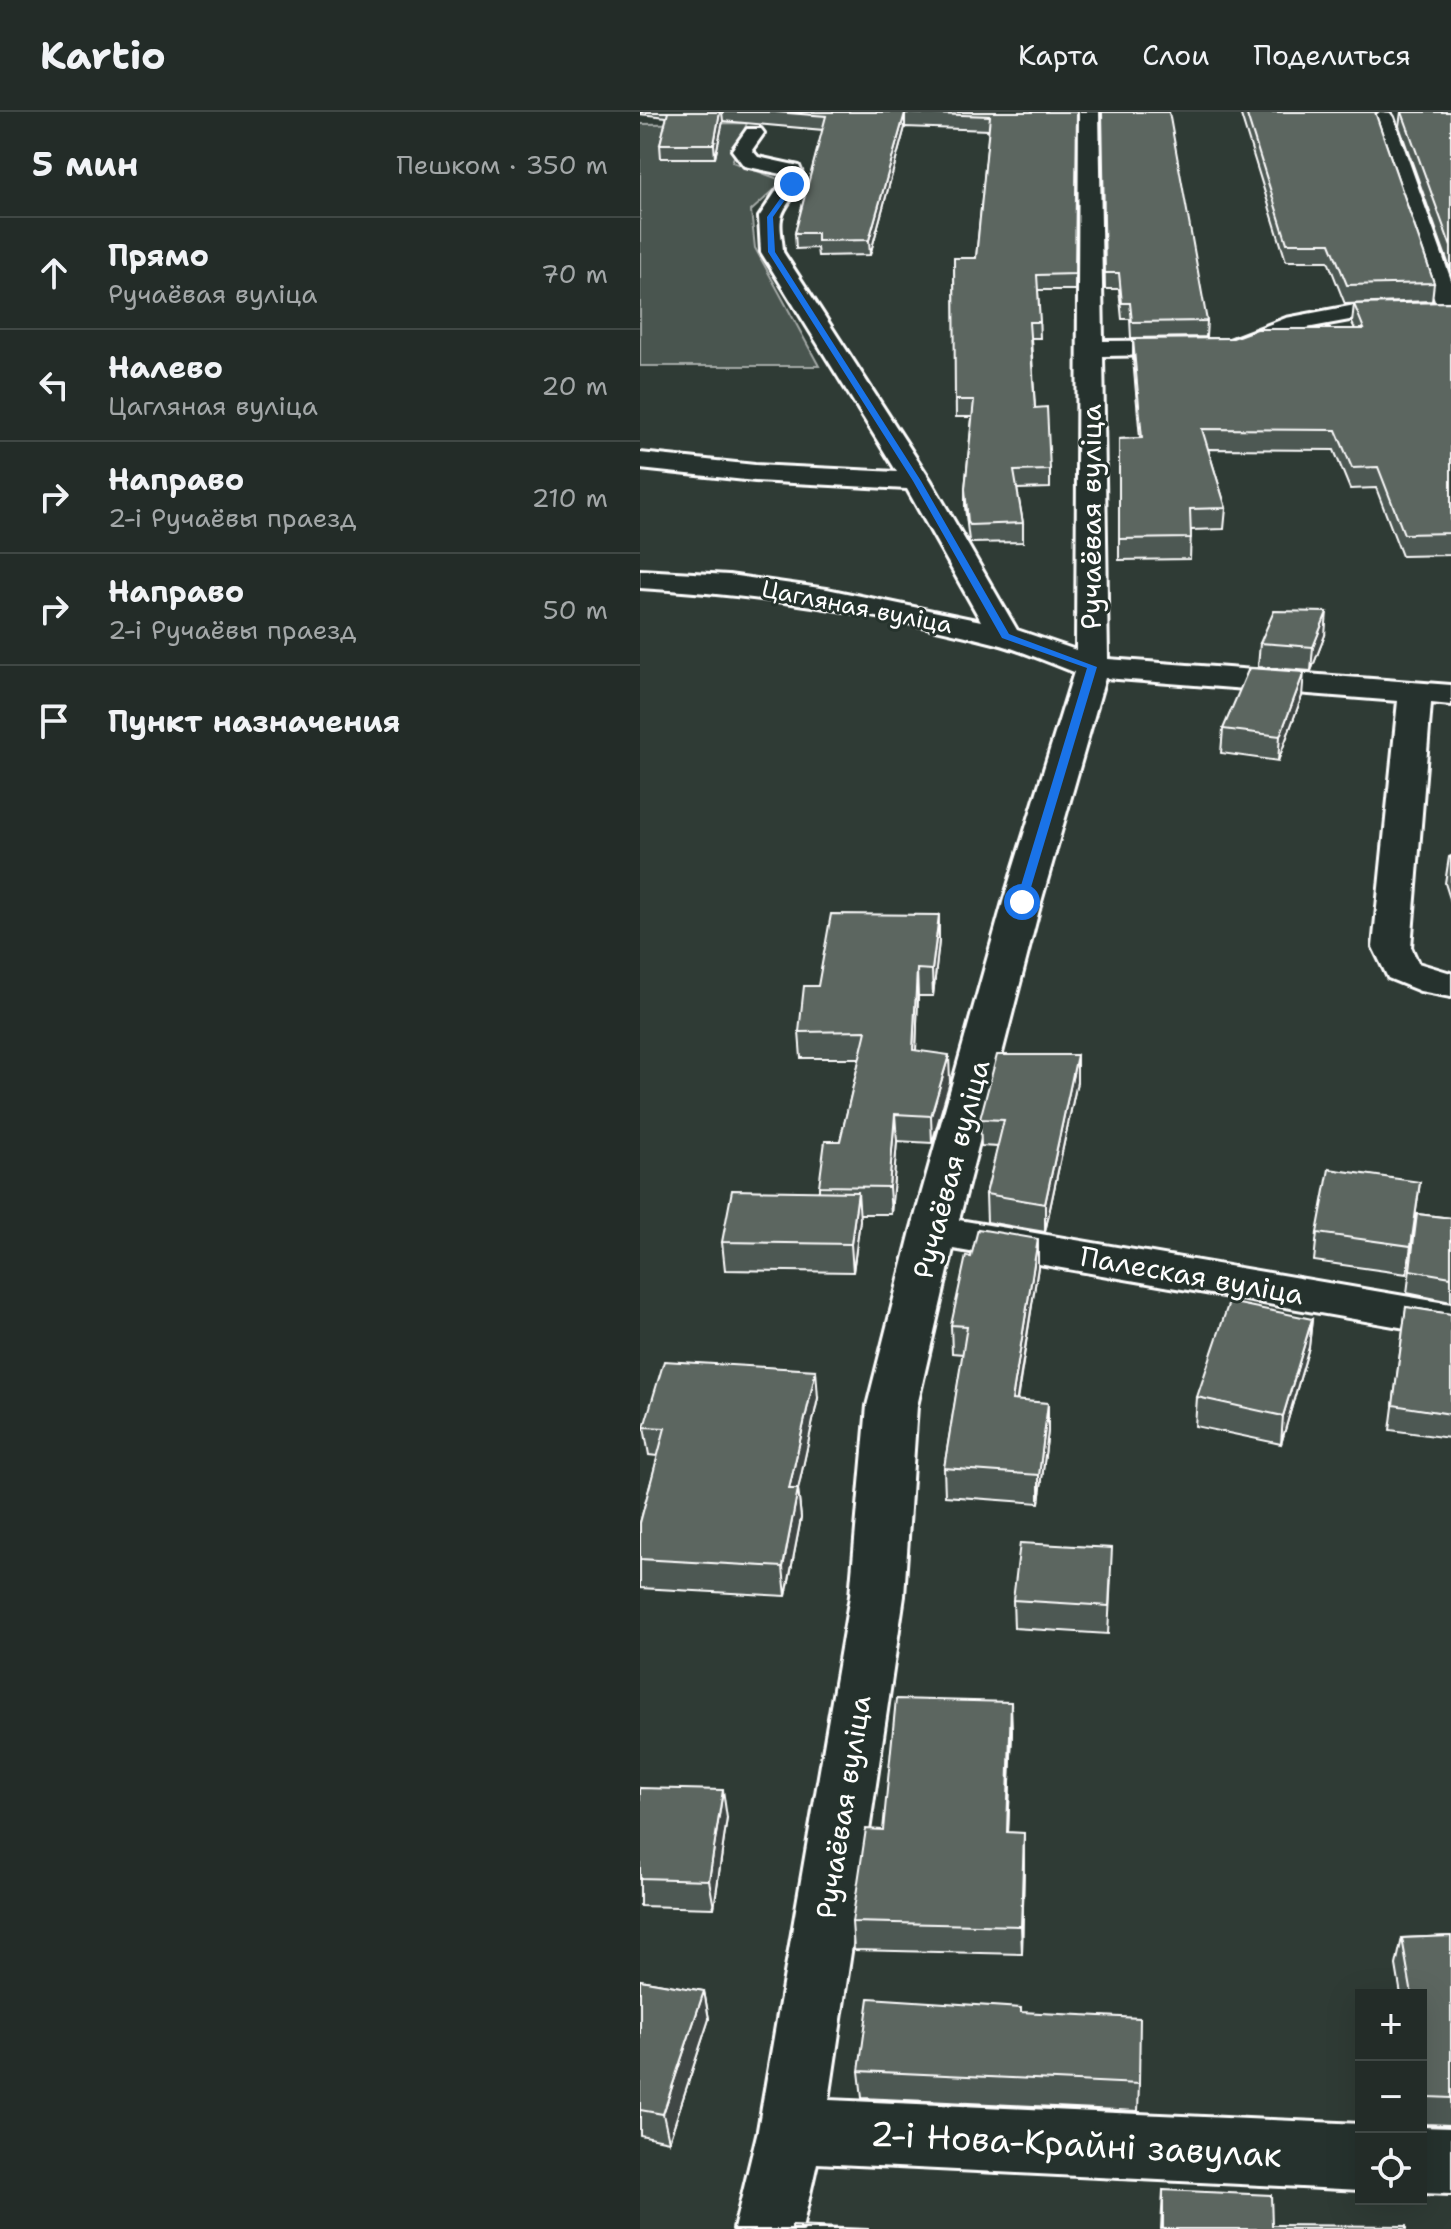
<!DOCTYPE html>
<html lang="ru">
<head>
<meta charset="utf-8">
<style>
  body { margin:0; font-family:"Shantell Sans",sans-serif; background:#2b3430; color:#f1f3f6 }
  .controls { position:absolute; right:24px; bottom:24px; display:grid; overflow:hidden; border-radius:0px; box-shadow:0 8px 32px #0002 }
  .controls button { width:72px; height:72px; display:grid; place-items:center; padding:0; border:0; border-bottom:2px solid #404845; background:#232c28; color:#f1f3f6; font:40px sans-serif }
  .stop { position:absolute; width:24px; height:24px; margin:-18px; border:6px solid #1a73e8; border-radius:50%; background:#fff }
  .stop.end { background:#1a73e8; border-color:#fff; box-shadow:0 2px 8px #0008 }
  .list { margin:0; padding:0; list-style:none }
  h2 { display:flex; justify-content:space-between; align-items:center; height:104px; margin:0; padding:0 32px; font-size:34px }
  h2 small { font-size:26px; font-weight:400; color:#a3a7a8 }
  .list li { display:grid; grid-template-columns:52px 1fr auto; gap:24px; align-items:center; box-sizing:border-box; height:112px; padding:0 32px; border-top:2px solid #404845 }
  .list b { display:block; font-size:30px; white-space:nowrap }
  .list p { margin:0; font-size:26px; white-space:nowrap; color:#a3a7a8 }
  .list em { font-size:26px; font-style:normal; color:#a3a7a8 }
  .icon { flex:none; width:44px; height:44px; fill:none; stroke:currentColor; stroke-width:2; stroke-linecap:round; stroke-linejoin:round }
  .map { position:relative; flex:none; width:811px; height:2117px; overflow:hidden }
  header { display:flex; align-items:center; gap:48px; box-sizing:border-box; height:112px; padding:0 40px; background:#232c28; border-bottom:2px solid #404845 }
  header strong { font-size:38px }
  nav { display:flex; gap:44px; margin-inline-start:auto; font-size:28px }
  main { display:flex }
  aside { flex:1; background:#232c28 }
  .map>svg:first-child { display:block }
  .green { fill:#4a544f; stroke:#a4aaa7; stroke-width:2 }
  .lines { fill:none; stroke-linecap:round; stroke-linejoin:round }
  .minor-casing { stroke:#fff; stroke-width:6 }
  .minor { fill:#26332d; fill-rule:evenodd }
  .wall { fill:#4e5853; stroke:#fff; stroke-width:2 }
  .shaded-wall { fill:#404744; stroke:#fff; stroke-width:2 }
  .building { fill:#5b6661; stroke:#fff; stroke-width:2 }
  .route { fill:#1a73e8 }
  .labels { text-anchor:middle; stroke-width:6; stroke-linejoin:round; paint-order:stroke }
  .far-street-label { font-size:24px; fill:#fff; stroke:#26332d }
  .street-label { font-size:28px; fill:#fff; stroke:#26332d }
  .near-street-label { font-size:34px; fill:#fff; stroke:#26332d }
</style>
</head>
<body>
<header>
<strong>Kartio</strong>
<nav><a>Карта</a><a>Слои</a><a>Поделиться</a></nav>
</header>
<main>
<aside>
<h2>5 мин<small>Пешком · 350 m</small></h2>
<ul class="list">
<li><svg class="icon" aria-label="ahead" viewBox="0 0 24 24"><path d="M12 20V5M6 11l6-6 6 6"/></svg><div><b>Прямо</b><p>Ручаёвая вуліца</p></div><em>70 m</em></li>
<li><svg class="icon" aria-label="left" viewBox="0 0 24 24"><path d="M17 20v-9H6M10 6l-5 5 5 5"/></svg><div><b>Налево</b><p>Цагляная вуліца</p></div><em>20 m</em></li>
<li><svg class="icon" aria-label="right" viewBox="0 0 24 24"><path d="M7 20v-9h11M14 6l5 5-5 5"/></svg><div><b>Направо</b><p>2-і Ручаёвы праезд</p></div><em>210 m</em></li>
<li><svg class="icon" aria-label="right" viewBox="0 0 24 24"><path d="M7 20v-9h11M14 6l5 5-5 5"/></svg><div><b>Направо</b><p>2-і Ручаёвы праезд</p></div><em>50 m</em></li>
<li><svg class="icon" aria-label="arrive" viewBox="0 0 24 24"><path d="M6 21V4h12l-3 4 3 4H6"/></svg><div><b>Пункт назначения</b></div></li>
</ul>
</aside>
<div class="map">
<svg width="811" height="2117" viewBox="0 0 811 2117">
  <rect width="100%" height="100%" fill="#2f3b35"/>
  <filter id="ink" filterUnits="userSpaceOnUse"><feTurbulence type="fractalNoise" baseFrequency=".0125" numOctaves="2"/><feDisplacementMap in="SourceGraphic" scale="16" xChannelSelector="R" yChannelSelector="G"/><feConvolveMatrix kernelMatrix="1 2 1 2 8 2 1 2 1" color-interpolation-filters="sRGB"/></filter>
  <g filter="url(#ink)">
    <path class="green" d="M107,11L92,50L144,69L111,99L115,136L179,254H0V12Z"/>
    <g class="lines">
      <defs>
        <path id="minor" d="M439,0H459L463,229L589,228L646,206L715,193L796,192L733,5L740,0L750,1L753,5L811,168V206L715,207L661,217L592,242L463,244L468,547L811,573V593L791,591L771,835L778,851L811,861V885L780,879L748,866L733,835L758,589L465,566L401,790L319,1108L811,1192V1224L313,1137L277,1294L264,1484L189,1988L721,2012V2078L177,2051L162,2117H94L118,2018L210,1484L227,1294L271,1119L363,790L434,560C408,550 381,538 354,531C238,501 120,483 0,476V458L89,463L187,477L341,509L267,377L115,369L0,357V341L115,353L257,360L121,140L119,105L141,72L142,62L104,54L92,38L107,17H121L124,21L112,38L118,45L159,54C171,76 145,86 141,107C139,116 143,130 143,140L291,369L377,518L436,538Z
          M781,2015L811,2016V2082L781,2081Z"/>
      </defs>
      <use href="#minor" class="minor-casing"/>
      <use href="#minor" class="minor"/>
    </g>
    <path class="wall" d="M0,0H437L435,178H398L400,226H391L395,296L410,358V376L377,377L383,411V430L330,431L329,429L325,395V377L332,305H316L314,146H336L349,18L265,15L230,143L178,144L177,136L156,137L155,121L183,18L83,9L75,46H21L20,32L27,5L0,2Z
      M462,0L567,209L566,225L491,226L490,207H482L479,177H465Z
      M600,0H735L794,171L792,189L705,192L688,149H646Z
      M761,0H811V159L759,14Z
      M811,190V443L762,444L736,376L710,377L694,338L568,337L586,396L584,417L551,418L550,447L479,448V327L500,326L493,247V227L593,226L715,217L712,211L714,192Z
      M685,523L671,559L618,555L620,531Z
      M662,584L638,649L581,641L583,617Z
      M811,744V790L805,771L809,745Z
      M299,803V829L293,884H278L276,938L310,970L292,1031L257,1029L251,1102H219L220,1108L213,1160L85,1158L82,1130L179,1079V1074L200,1029L220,946H161L159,920L178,874Z
      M437,943V970L405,1120L347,1110L346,1082L358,1035L341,1034L340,1007Z
      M780,1070L767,1162L674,1149L677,1121Z
      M777,1102L811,1106V1190L767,1181Z
      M398,1155L377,1289L408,1319L399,1391L305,1384L304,1356L323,1242L312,1241L311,1213Z
      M766,1195L811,1202V1313L809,1326L750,1318Z
      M672,1207L669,1235L641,1332L555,1314L557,1285Z
      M178,1286L158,1377L161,1406L146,1484L0,1476V1411L18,1344L9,1343L4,1315Z
      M471,1464L468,1522L374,1516L373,1488Z
      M372,1618L368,1720L384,1749L382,1842L214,1838L212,1810L243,1718Z
      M0,1676L87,1706L74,1796L0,1794Z
      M811,1824V2013L784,2012L781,1997V1883H761L756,1853L762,1826Z
      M0,1868L64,1879L69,1907L29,2029L0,2023Z
      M381,1900L499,1972L498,1999L222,1986L219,1959Z
      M523,2078L632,2113L766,2117H521Z"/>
    <path class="shaded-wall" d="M80,0H82L83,9L75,46L74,32Z
      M265,1V15L230,143L229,128Z
      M687,500L685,523L671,559L673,535Z
      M664,560L662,584L638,649L640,624Z
      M299,803V829L293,884L292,858Z
      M277,857L278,884L275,965L273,938Z
      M309,943L310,970L292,1031L291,1004Z
      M437,943V970L405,1120V1092Z
      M255,1002L257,1029L251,1102L249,1075Z
      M218,1080L220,1108L213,1160L211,1132Z
      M398,1127V1155L372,1317V1288Z
      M672,1207L669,1235L641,1332L643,1304Z
      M176,1258L178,1286L152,1405L149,1377Z
      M408,1291V1319L399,1391V1363Z
      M158,1377L161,1406L146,1484L143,1455Z
      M371,1590L372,1618L367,1748V1720Z
      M83,1678L87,1706L74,1796L69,1768Z
      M384,1721V1749L382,1842L381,1814Z
      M64,1879L69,1907L29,2029L23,2002Z"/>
    <path class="building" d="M28,0H80L74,32H20Z
      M135,0H437L435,162L397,163L400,210H389L395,296L407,295L410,358L374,359L383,411L330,413L328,410L325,377L334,288H315L314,146H336L350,4L265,1L229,128L177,129V121H155L186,4Z
      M462,0H529L567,209L492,210L490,191H482L479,161H465Z
      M606,0H735L794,171L707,173L690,131H647Z
      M762,0H811V135Z
      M811,190V421L764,422L738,355L712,356L696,318L562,317L586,396L550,397L551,426L479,427V327L502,326L493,227L593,226L617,217H724L714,192Z
      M634,499L687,500L673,535L620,531Z
      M609,556L664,560L640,624L583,617Z
      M191,802L299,803L292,858L277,857L273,938L309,943L291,1004L255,1002L249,1075L179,1074L185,1029H200L226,919L159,920L164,874H178Z
      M357,943H437L405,1092L346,1082L364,1008L340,1007Z
      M689,1057L780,1070L771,1134L677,1121Z
      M92,1078L218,1080L211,1132L82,1130Z
      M777,1102L811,1106V1165L770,1158Z
      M338,1117L398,1127L372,1288L408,1291L399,1363L304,1356L327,1214L311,1213L326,1144L331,1145Z
      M589,1190L672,1207L643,1304L557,1285Z
      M766,1195L811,1202V1302L753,1293Z
      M24,1249L176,1258L149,1377H158L143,1455L0,1447V1411L25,1316L4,1315Z
      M380,1431L472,1436L469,1494L373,1488Z
      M256,1587L371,1590L367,1720L384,1721L381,1814L212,1810L226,1717L243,1718Z
      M0,1676L83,1678L69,1768L0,1766Z
      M811,1824V1986L789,1985L781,1937V1883H772L762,1826Z
      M0,1868L64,1879L23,2002L0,1998Z
      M229,1886L381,1896V1900L500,1906L499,1972L219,1959Z
      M523,2078L631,2083L632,2113L766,2114V2117H523Z
      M152,2114L229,2117H152Z"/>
  </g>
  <path class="route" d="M152,70L156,72L133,105L135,140L281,369L369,522L457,555L386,792L376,790L447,556L362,526L273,369L128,140L127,105Z"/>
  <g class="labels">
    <g class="far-street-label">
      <text transform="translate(217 495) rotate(11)" y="8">Цагляная вуліца</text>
    </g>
    <g class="street-label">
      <text transform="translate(451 405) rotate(-90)" y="10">Ручаёвая вуліца</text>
      <text transform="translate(311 1057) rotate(-75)" y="10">Ручаёвая вуліца</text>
      <text transform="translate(552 1163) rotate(10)" y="10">Палеская вуліца</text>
      <text transform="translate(203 1695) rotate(-81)" y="10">Ручаёвая вуліца</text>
    </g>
    <g class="near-street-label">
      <text transform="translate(436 2032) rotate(3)" y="12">2-і Нова-Крайні завулак</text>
    </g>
  </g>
</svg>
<div class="controls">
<button>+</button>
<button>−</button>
<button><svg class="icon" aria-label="locate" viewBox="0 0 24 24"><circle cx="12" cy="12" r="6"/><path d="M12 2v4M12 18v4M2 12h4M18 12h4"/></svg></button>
</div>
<div class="stop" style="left:382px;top:790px"></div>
<div class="stop end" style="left:152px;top:72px"></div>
</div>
</main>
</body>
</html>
